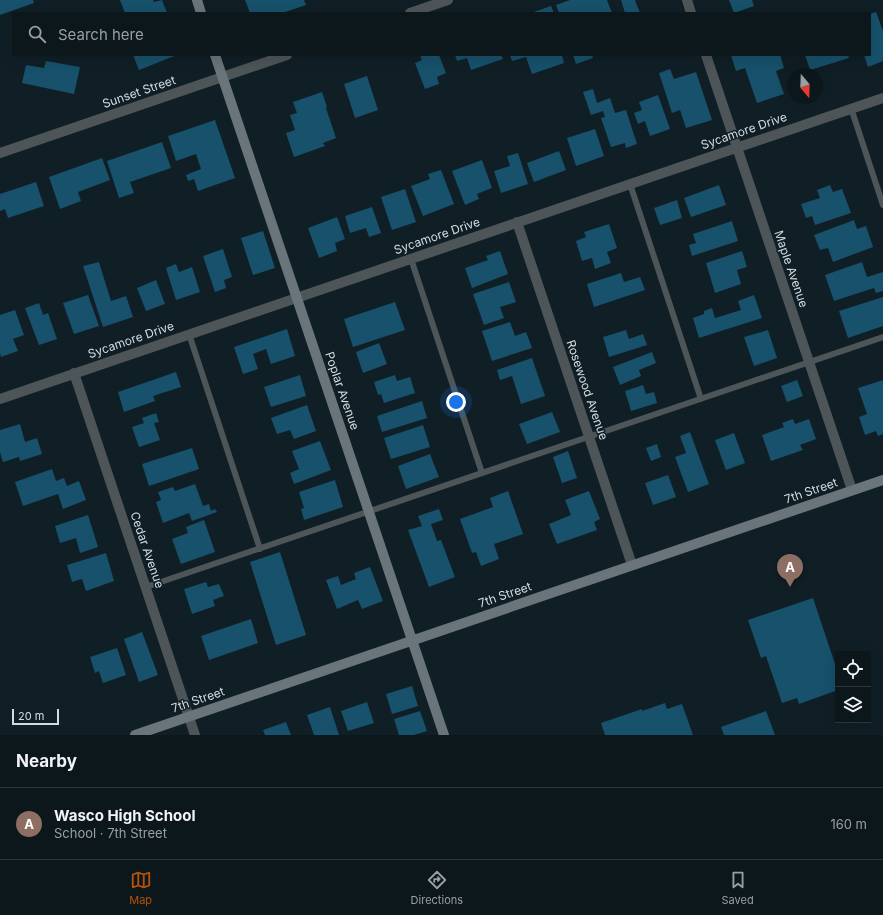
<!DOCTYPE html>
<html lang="en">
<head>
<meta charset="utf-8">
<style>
  body { margin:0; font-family:Inter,sans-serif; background:#1a2429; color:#f1f3f6 }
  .controls { position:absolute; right:12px; bottom:12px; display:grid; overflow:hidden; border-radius:0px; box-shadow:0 4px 16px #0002 }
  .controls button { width:36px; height:36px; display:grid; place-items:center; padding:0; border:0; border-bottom:1px solid #2c363b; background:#0c171c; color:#f1f3f6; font:20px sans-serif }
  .compass { position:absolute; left:787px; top:68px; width:36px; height:36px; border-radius:50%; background:#0c171c; box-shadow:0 4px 16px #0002; rotate:161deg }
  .scale { position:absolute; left:12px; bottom:10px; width:47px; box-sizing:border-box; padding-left:4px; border:2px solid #d2dbe1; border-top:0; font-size:11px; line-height:14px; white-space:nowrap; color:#d2dbe1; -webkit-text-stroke:3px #101f26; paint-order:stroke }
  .you { position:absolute; left:456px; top:402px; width:14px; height:14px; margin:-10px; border:3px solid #fff; border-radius:50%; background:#1a73e8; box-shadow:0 0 0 6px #1a73e833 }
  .badge { display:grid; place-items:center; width:26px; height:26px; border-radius:50%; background:#b45309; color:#fff; font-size:13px; font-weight:700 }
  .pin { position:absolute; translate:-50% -33px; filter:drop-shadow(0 1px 2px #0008) }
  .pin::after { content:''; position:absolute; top:21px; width:14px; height:12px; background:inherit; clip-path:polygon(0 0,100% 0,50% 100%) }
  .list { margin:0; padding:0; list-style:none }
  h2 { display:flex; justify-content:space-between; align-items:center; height:52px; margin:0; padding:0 16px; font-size:17px }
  h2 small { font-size:13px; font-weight:400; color:#9a9fa3 }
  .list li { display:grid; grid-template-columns:26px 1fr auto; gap:12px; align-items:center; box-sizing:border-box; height:72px; padding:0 16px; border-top:1px solid #2c363b }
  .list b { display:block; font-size:15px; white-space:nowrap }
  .list p { margin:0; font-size:13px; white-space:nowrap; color:#9a9fa3 }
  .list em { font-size:13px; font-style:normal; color:#9a9fa3 }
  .icon { flex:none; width:22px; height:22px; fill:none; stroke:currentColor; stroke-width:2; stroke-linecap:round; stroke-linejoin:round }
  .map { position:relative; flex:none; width:883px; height:735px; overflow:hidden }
  .search { position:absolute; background:#0c171c; box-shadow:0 4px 16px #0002; left:12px; right:12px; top:12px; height:44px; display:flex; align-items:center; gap:10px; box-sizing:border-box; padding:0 14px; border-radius:0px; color:#9a9fa3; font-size:15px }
  .sheet { height:124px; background:#0c171c }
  nav { display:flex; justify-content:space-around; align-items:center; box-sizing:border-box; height:56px; border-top:1px solid #2c363b; background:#0c171c; font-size:11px; color:#9a9fa3 }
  nav a { display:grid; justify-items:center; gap:2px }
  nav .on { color:#b45309 }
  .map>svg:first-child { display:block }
  .building { fill:#17516b }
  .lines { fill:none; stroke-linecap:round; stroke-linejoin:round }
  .lane { stroke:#4d5559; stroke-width:6 }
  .street { stroke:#4d5559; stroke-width:10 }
  .secondary { stroke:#69747b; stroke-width:10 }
  .labels { text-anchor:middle; stroke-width:3; stroke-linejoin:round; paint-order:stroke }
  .street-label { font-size:12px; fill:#d2dbe1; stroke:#101f26 }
</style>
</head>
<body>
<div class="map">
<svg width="883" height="735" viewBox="0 0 883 735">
  <rect width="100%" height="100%" fill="#101f26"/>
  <path class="building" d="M0,0H33L34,3L0,15Z
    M120,0H153L154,2L162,0L167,13H125Z
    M245,0H304L306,5L282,13H250Z
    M570,0H607L612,13H559L556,5Z
    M621,0H635L640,13H625Z
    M729,0H752L754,6L734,13Z
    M551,6L554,13H531Z
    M876,12L883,31V61L868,67L864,55H870V14Z
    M133,55H177L139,70Z
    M420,55H439L446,73L437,77L439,84L425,89L415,63L422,60Z
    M455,55H501L503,59L471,70L467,58L457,61Z
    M510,55H562L564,63L532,74L526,57L512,61Z
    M573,55H592L593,58L576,64Z
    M731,55H780L784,68L776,71L784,94L757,103L745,68L736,71Z
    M805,55H848L849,58L810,70Z
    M46,61L80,67L74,94L22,83L26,65L44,68Z
    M670,69L674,79L696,72L712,120L686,128L680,110L672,113L659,73Z
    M367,76L378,110L355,118L344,84Z
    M593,89L597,103L610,98L615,113L626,110L637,144L626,148L625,143L611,147L601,118L605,117L603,111L591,115L583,92Z
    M322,92L327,107L326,108L336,138L323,143L325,146L294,157L286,133L295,130L290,115L297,113L293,102Z
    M658,95L670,129L650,136L645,121L638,124L634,113L642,110L639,102Z
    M215,120L235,178L198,191L194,179L188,181L186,175L201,169L196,154L176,161L168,136Z
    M595,129L604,156L576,166L567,138Z
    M162,142L171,168L130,182L134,193L119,198L107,161Z
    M559,151L566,170L534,182L527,163Z
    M518,153L528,184L501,193L494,171L510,166L507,156Z
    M102,158L110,180L78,192L81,201L60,209L49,177Z
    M482,160L492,188L477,194L479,199L465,205L452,171Z
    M441,170L454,204L423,216L411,186L430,179L428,174Z
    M36,182L44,206L8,218L5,209L0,211V194Z
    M719,185L726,205L691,217L684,198Z
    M830,185L833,192L842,189L851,213L815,225L812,216L806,218L801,204L820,198L817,190Z
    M405,189L416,222L392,230L381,197Z
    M677,200L682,218L660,225L654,208Z
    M372,207L381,233L369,237L366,228L350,233L345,216Z
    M337,217L345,239L335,243L337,251L319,258L308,228Z
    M854,220L857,229L866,226L873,247L833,262L828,248L820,250L814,235Z
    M732,221L738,241L692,256L689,245L696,243L693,234Z
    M609,224L617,248L607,252L611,263L595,269L592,258L582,261L576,241L586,237L584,232Z
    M263,231L275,268L253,275L241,238Z
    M223,249L232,277L224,280L226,288L215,292L203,256Z
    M500,251L508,274L472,288L465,268L488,260L486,256Z
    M742,251L747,267L737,270L741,284L715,293L706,263Z
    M99,262L111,301L126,296L133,317L103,327L83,266Z
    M862,262L867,277L883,272V291L876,293L874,288L834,301L825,275Z
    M176,264L179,272L192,267L200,292L176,300L166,268Z
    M621,273L624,282L640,277L645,290L594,307L587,284Z
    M156,280L165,304L146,311L137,288Z
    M509,282L516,302L500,307L504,318L484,325L473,294Z
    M88,295L99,326L74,334L63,303Z
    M754,295L762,318L699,338L693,318L704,314V311L712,308L715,318L741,310L738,301Z
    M883,297V326L848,338L839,311Z
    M395,302L405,330L353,347L344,319Z
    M39,303L43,315L48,313L57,339L39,345L25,308Z
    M15,310L24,335L13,339L18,351L1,357L0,353V315Z
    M510,322L515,336L526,332L532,348L492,361L482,331Z
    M287,329L295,356L271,364L266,349L253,354L258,369L243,374L234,347Z
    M626,330L629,339L643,334L647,345L609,357L603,337Z
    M768,330L777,358L754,366L744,337Z
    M379,343L387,364L363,373L356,352Z
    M652,352L656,363L639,370L641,376L620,385L613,367Z
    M532,358L545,396L521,404L512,376L500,380L497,370Z
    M176,372L181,387L153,396L155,401L124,412L118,392Z
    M300,375L306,396L271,407L264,387Z
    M395,375L397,381L410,377L415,393L384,403L381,394L378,395L374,382Z
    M797,380L803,396L787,402L781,386Z
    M883,380V434L878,436L876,431L865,435L859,417L867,414L858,388Z
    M643,385L646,394L654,392L657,403L631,411L625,391Z
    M422,401L427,418L382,432L377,416Z
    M307,405L316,431L294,439L290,430L277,434L271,418Z
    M552,412L560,432L527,444L519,424Z
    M156,413L159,422L154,423L160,440L139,447L132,427L144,423L142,418Z
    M793,419L795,424L809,419L816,439L800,445L803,450L771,461L762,435L784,427L782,423Z
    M20,424L25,442L37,438L42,454L20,461L19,457L3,462L0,452V430Z
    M423,425L430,447L391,459L384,438Z
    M690,432L709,484L688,492L675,457L686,453L680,436Z
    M734,433L745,463L726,470L715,440Z
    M320,441L331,470L294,484L290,473L299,469L292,451Z
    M657,444L661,457L651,461L646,448Z
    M192,448L199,469L149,486L142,464Z
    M568,451L577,478L562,483L553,457Z
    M430,454L439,477L406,489L398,466Z
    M52,469L56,481L64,478L67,486L79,481L86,500L63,509L58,494L23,506L15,482Z
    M668,475L676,497L653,505L645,483Z
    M335,480L343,507L304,520L301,509L304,508L299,492Z
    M195,484L203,506L209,504L211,511L215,509L217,512L192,521L189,513L163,523L156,502L161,500L158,492L173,487L175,491Z
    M508,491L523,534L494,544L499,559L481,566L476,552L472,553L460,519L493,507L490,498Z
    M589,491L600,519L594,522L597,530L557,544L549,524L571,515L565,500Z
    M439,509L443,520L431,524L437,541L441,540L455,577L429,587L408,530L422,526L418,516Z
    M88,515L98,547L80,553L76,538L60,543L55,526Z
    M204,520L215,552L181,564L172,539L188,533L186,527Z
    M280,552L306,635L276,645L250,562Z
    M106,553L114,581L86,591L82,579L72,582L67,565Z
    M370,567L383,601L362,609L358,600L337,609L326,580L338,576L341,585L356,579L354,573Z
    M206,582L208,587L219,584L224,596L213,600L215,606L192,614L184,589Z
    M813,598L838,673V690L799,704L797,698L782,703L766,656L761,658L748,620Z
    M251,619L258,643L209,660L201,636Z
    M142,632L158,675L139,682L124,639Z
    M117,648L126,675L103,683L99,671L95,673L90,657Z
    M412,686L418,706L392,714L386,694Z
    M367,702L374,723L348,731L341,711Z
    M665,703L667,709L682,704L693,735H605L601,723L642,709V711Z
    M330,707L339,735H314L307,715Z
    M420,711L427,731L414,735H399L394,719Z
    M766,711L775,735H724L721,727Z
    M286,722L291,735H265L263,730Z"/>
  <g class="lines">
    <path class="lane" d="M851,108L883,205
      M630,184L701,399
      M411,259L482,473
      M189,334L260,549
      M146,587L883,337"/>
    <path class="street" d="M687,0L691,13
      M410,13L448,0
      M706,55L852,490
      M0,153L287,55
      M517,222L632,565
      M74,373L195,735
      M0,399L883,98"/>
    <path class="secondary" d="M197,0L201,13
      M215,55L444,735
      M135,735L883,480"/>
  </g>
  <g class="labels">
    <g class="street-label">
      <text transform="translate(139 92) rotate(-19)" y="4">Sunset Street</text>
      <text transform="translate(744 131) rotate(-19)" y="4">Sycamore Drive</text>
      <text transform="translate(437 236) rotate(-19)" y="4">Sycamore Drive</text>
      <text transform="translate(791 269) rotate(71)" y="4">Maple Avenue</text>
      <text transform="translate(131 340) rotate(-19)" y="4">Sycamore Drive</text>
      <text transform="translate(587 390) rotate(71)" y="4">Rosewood Avenue</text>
      <text transform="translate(342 391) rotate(71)" y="4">Poplar Avenue</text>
      <text transform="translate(811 491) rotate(-19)" y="4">7th Street</text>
      <text transform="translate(147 550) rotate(71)" y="4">Cedar Avenue</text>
      <text transform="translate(505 595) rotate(-19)" y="4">7th Street</text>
      <text transform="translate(198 700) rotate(-19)" y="4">7th Street</text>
    </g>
  </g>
</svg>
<div class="controls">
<button><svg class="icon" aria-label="locate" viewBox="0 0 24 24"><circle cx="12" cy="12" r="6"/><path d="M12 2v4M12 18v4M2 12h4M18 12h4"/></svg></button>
<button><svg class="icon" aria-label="layers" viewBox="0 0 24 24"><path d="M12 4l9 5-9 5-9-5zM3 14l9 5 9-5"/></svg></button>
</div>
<svg class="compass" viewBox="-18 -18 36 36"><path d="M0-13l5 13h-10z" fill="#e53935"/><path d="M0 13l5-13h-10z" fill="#9a9fa3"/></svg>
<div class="scale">20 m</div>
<div class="you"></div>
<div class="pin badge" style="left:790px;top:587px;background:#8d6e63">A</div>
<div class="search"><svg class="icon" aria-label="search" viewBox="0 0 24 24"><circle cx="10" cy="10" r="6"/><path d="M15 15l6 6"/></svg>Search here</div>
</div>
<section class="sheet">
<h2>Nearby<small></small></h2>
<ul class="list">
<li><span class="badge" style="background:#8d6e63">A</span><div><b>Wasco High School</b><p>School · 7th Street</p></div><em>160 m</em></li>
</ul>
</section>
<nav>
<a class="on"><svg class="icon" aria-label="map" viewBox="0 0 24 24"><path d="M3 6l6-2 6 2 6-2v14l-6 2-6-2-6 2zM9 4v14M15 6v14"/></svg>Map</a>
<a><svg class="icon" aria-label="directions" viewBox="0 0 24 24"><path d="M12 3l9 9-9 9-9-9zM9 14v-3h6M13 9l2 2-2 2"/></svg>Directions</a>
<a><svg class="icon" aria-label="saved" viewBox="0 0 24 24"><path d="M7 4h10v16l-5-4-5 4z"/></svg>Saved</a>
</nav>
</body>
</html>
